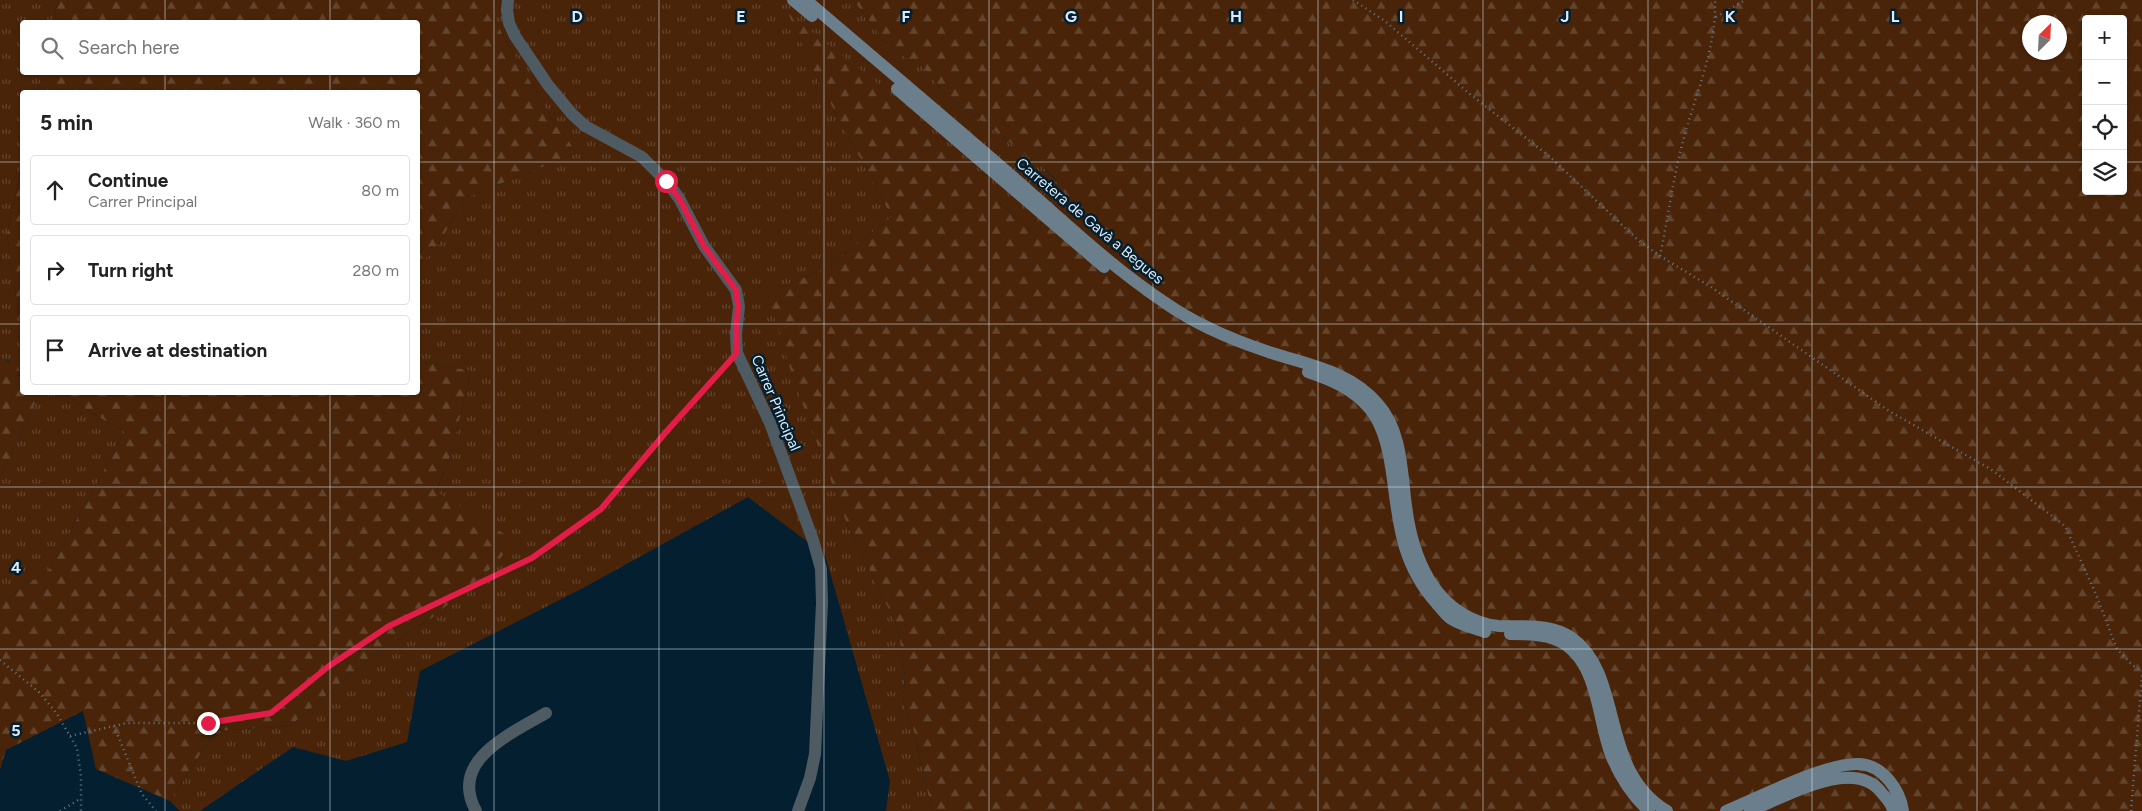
<!DOCTYPE html>
<html lang="en">
<head>
<meta charset="utf-8">
<style>
  body { margin:0; font-family:Figtree,sans-serif; background:#f6f6f6; color:#222 }
  .controls { position:absolute; right:15px; top:15px; display:grid; overflow:hidden; border-radius:5px; box-shadow:0 1px 4px #0004 }
  .controls button { width:45px; height:45px; display:grid; place-items:center; padding:0; border:0; border-bottom:1px solid #e0e0e0; background:#fff; color:#222; font:25px sans-serif }
  .compass { position:absolute; left:2022px; top:15px; width:45px; height:45px; border-radius:50%; background:#fff; box-shadow:0 1px 4px #0004; rotate:24deg }
  .stop { position:absolute; width:15px; height:15px; margin:-11px; border:4px solid #e11d48; border-radius:50%; background:#fff }
  .stop.end { background:#e11d48; border-color:#fff; box-shadow:0 1px 5px #0008 }
  .list { margin:0; padding:0; list-style:none }
  h2 { display:flex; justify-content:space-between; align-items:center; height:65px; margin:0; padding:0 20px; font-size:21px }
  h2 small { font-size:16px; font-weight:400; color:#767676 }
  .list li { display:grid; grid-template-columns:32px 1fr auto; gap:15px; align-items:center; box-sizing:border-box; height:70px; margin:0 10px 10px; padding:0 10px; border:1px solid #e0e0e0; border-radius:5px }
  .list b { display:block; font-size:19px; white-space:nowrap }
  .list p { margin:0; font-size:16px; white-space:nowrap; color:#767676 }
  .list em { font-size:16px; font-style:normal; color:#767676 }
  .icon { flex:none; width:28px; height:28px; fill:none; stroke:currentColor; stroke-width:2; stroke-linecap:round; stroke-linejoin:round }
  .map { position:relative; flex:none; width:2142px; height:811px; overflow:hidden }
  .search { position:absolute; background:#fff; box-shadow:0 1px 4px #0004; left:20px; top:20px; width:400px; height:55px; display:flex; align-items:center; gap:12px; box-sizing:border-box; padding:0 18px; border-radius:5px; color:#767676; font-size:19px }
  .panel { position:absolute; background:#fff; box-shadow:0 1px 4px #0004; left:20px; top:90px; width:400px; height:305px; border-radius:5px }
  .map>svg:first-child { display:block }
  .grass { fill:url(#grass-tufts) }
  .forest { fill:url(#forest-firs); fill-rule:evenodd }
  .lines { fill:none; stroke-linecap:round; stroke-linejoin:round }
  .path { stroke:#647a87; stroke-width:2.5; stroke-dasharray:1 4; stroke-linecap:butt }
  .minor { stroke:#4f5b63; stroke-width:12 }
  .secondary { stroke:#6b7e8b; stroke-width:12 }
  .route { stroke:#e11d48; stroke-width:6 }
  .grid { fill:none; stroke:#dcebf6; stroke-width:1; stroke-opacity:0.55 }
  .labels { text-anchor:middle; stroke-width:5; stroke-linejoin:round; paint-order:stroke }
  .street-label { font-size:15px; fill:#dcebf6; stroke:#041f2f }
  .grid-label { font-size:16px; text-anchor:middle; font-weight:bold; fill:#dcebf6; stroke:#041f2f; stroke-width:5; stroke-linejoin:round; paint-order:stroke }
</style>
</head>
<body>
<div class="map">
<svg width="2142" height="811" viewBox="0 0 2142 811">
  <defs>
    <pattern id="grass-tufts" width="24" height="20" patternUnits="userSpaceOnUse" patternTransform="scale(1.25)"><rect width="24" height="20" fill="#492409"/><path d="M3 7l-1-3M5 7V3M7 7l1-3M15 17l-1-3M17 17v-4M19 17l1-3" fill="none" stroke="#63442d"/></pattern>
    <pattern id="forest-firs" width="22" height="20" patternUnits="userSpaceOnUse" patternTransform="scale(1.25)"><rect width="22" height="20" fill="#492409"/><path d="M5 1l3.5 6h-7zM16 11l3.5 6h-7z" fill="#63442d"/></pattern>
  </defs>
  <rect width="100%" height="100%" fill="#041f2f"/>
  <path class="grass" d="M0,0H58L53,22H22V72L42,73L38,92H22V164L7,234L22,337V377L9,361L0,358Z
    M497,0H853L892,50L922,66L940,88L959,105L1042,166L1058,183L1037,236L789,14L819,82L892,217L827,268L767,293L847,524L898,628L905,676L903,702L913,727L932,811H886L890,781L825,555L748,497L583,588L420,671L407,742L346,761L293,747L200,811H180L170,801L215,731L290,726L376,653L433,617L513,540L436,492L451,454L471,371L418,361V261L433,254L465,198L577,153L550,116L492,16Z
    M35,393H66L85,409L125,432L49,570L0,603V478L38,397Z"/>
  <path class="forest" d="M58,0H497L492,16L550,116L577,153L465,198L433,254L418,261V92H38L42,73L418,72V22H53Z
    M853,0H2142V811H932L913,727L903,702L905,676L898,628L847,524L793,378L767,293L827,268L892,217L819,82L788,13L910,109L1001,204L1037,236L1058,182L1042,166L959,105L940,88L922,66L892,50ZM2086,19H2123V191H2086ZM2030,22H2060V52H2030Z
    M22,164V337L7,234Z
    M0,358C17,363 22,376 22,392L35,393L38,397L0,478Z
    M418,361L471,371L451,454L436,491L514,540L497,563L433,617L376,653L290,726L215,731L170,801L96,769L83,711L6,750L0,770V603L49,570L125,432L85,409L66,393L418,392Z"/>
  <g class="lines">
    <path class="path" d="M1353,0L1385,21L1471,95L1549,156L1638,240L1660,256L1711,287L1889,411L1992,470L2065,526L2095,592L2117,649L2132,665L2142,671
      M1716,17L1745,0
      M1660,256C1668,218 1673,178 1683,141C1695,96 1717,46 1715,0
      M0,660L40,693L57,714L77,748L81,776V811
      M114,726L142,794L156,811
      M70,736L127,723H208L271,713L329,667L389,626L532,558L601,509L728,363
      M60,811L80,799
      M2131,811L2142,675"/>
    <path class="minor" d="M508,0L507,10L509,23L515,36L548,85L572,114L585,126L642,157L666,181L679,198L704,246L736,290L739,306L736,334L737,353L770,423L813,540L821,569L822,603L815,754L810,778L798,811
      M476,811C448,760 511,734 546,713"/>
    <path class="secondary" d="M793,0L812,16
      M806,0C875,59 944,117 1013,177C1062,220 1110,266 1164,302C1195,324 1230,339 1266,351C1307,365 1349,370 1378,404C1405,434 1401,482 1408,519C1412,542 1419,564 1432,584C1446,606 1472,624 1499,626C1524,627 1551,623 1572,638C1625,677 1598,769 1667,811
      M897,89L1104,267
      M1308,372C1332,380 1353,389 1370,409C1385,427 1390,457 1393,480C1399,528 1403,566 1437,604C1441,608 1445,614 1450,618C1460,625 1474,628 1485,632
      M1510,634C1525,634 1544,634 1559,641C1599,661 1597,719 1611,755C1620,777 1631,795 1649,811
      M1726,811C1758,798 1827,762 1859,764C1883,765 1900,790 1903,811
      M1750,811C1783,798 1853,756 1881,792C1886,798 1892,803 1893,811"/>
  </g>
  <g class="lines">
    <path class="route" d="M208,723L271,713L329,666L389,626L532,558L601,509L666,432L737,353L736,334L738,306L736,290L704,246L679,198L666,181"/>
  </g>
  <path class="grid" d="M165,0V22M330,0V22M494,0V811M659,0V811M824,0V811M989,0V811M1153,0V811M1318,0V811M1483,0V811M1648,0V811M1812,0V811M1977,0V811M165,72V92M330,72V92M0,162H22M418,162H2086M2123,162H2142M0,324H22M418,324H2142M165,392V811M330,392V811M0,487H2142M0,649H2142"/>
  <g class="labels">
    <g class="street-label">
      <text transform="translate(1090 221) rotate(40)" y="5">Carretera de Gavà a Begues</text>
      <text transform="translate(776 403) rotate(67)" y="5">Carrer Principal</text>
    </g>
  </g>
  <g class="grid-label">
    <text x="577" y="22">D</text>
    <text x="741" y="22">E</text>
    <text x="906" y="22">F</text>
    <text x="1071" y="22">G</text>
    <text x="1236" y="22">H</text>
    <text x="1401" y="22">I</text>
    <text x="1565" y="22">J</text>
    <text x="1730" y="22">K</text>
    <text x="1895" y="22">L</text>
    <text x="16" y="573">4</text>
    <text x="16" y="736">5</text>
  </g>
</svg>
<div class="controls">
<button>+</button>
<button>−</button>
<button><svg class="icon" aria-label="locate" viewBox="0 0 24 24"><circle cx="12" cy="12" r="6"/><path d="M12 2v4M12 18v4M2 12h4M18 12h4"/></svg></button>
<button><svg class="icon" aria-label="layers" viewBox="0 0 24 24"><path d="M12 4l9 5-9 5-9-5zM3 14l9 5 9-5"/></svg></button>
</div>
<svg class="compass" viewBox="-18 -18 36 36"><path d="M0-13l5 13h-10z" fill="#e53935"/><path d="M0 13l5-13h-10z" fill="#767676"/></svg>
<div class="stop" style="left:666px;top:181px"></div>
<div class="stop end" style="left:208px;top:723px"></div>
<div class="search"><svg class="icon" aria-label="search" viewBox="0 0 24 24"><circle cx="10" cy="10" r="6"/><path d="M15 15l6 6"/></svg>Search here</div>
<section class="panel">
<h2>5 min<small>Walk · 360 m</small></h2>
<ul class="list">
<li><svg class="icon" aria-label="ahead" viewBox="0 0 24 24"><path d="M12 20V5M6 11l6-6 6 6"/></svg><div><b>Continue</b><p>Carrer Principal</p></div><em>80 m</em></li>
<li><svg class="icon" aria-label="right" viewBox="0 0 24 24"><path d="M7 20v-9h11M14 6l5 5-5 5"/></svg><div><b>Turn right</b></div><em>280 m</em></li>
<li><svg class="icon" aria-label="arrive" viewBox="0 0 24 24"><path d="M6 21V4h12l-3 4 3 4H6"/></svg><div><b>Arrive at destination</b></div></li>
</ul>
</section>
</div>
</body>
</html>
